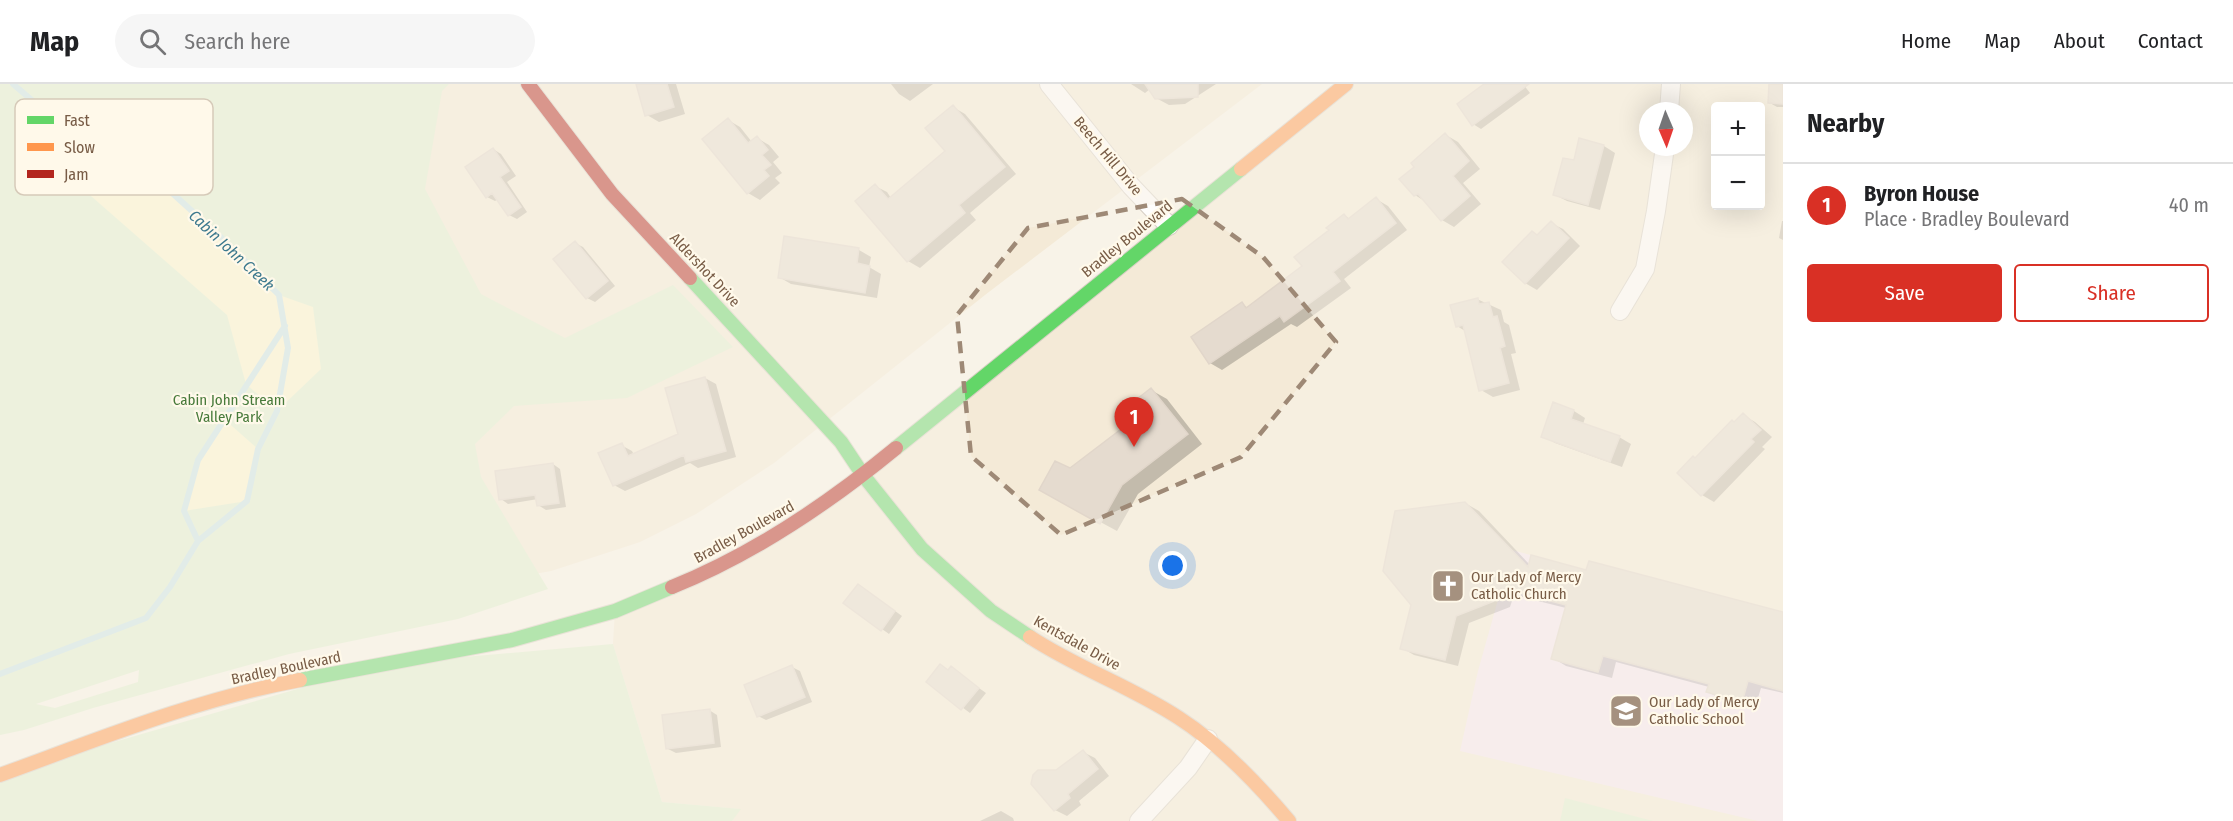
<!DOCTYPE html>
<html lang="en">
<head>
<meta charset="utf-8">
<style>
  body { margin:0; font-family:"Fira Sans Condensed",sans-serif; background:#f6f6f6; color:#202124 }
  .controls { position:absolute; right:18px; top:18px; display:grid; overflow:hidden; border-radius:6px; box-shadow:0 6px 24px #0002 }
  .controls button { width:54px; height:54px; display:grid; place-items:center; padding:0; border:0; border-bottom:2px solid #e0e0e0; background:#fff; color:#202124; font:30px sans-serif }
  .compass { position:absolute; left:1639px; top:18px; width:54px; height:54px; border-radius:50%; background:#fff; box-shadow:0 6px 24px #0002; rotate:178deg }
  .you { position:absolute; left:1173px; top:482px; width:21px; height:21px; margin:-15px; border:4px solid #fff; border-radius:50%; background:#1a73e8; box-shadow:0 0 0 9px #1a73e833 }
  .badge { display:grid; place-items:center; width:39px; height:39px; border-radius:50%; background:#d93025; color:#fff; font-size:20px; font-weight:700 }
  .pin { position:absolute; translate:-50% -50px; filter:drop-shadow(0 2px 3px #0008) }
  .pin::after { content:''; position:absolute; top:32px; width:21px; height:18px; background:inherit; clip-path:polygon(0 0,100% 0,50% 100%) }
  .list { margin:0; padding:0; list-style:none }
  h2 { display:flex; justify-content:space-between; align-items:center; height:78px; margin:0; padding:0 24px; font-size:26px }
  h2 small { font-size:20px; font-weight:400; color:#757577 }
  .list li { display:grid; grid-template-columns:39px 1fr auto; gap:18px; align-items:center; box-sizing:border-box; height:84px; padding:0 24px; border-top:2px solid #e0e0e0 }
  .list b { display:block; font-size:22px; white-space:nowrap }
  .list p { margin:0; font-size:20px; white-space:nowrap; color:#757577 }
  .list em { font-size:20px; font-style:normal; color:#757577 }
  .actions { display:flex; gap:12px; padding:18px 24px }
  .actions a { flex:1; padding:14px 0; border:2px solid #d93025; border-radius:6px; text-align:center; font-size:21px; color:#d93025 }
  .actions .main { background:#d93025; color:#fff }
  .icon { flex:none; width:33px; height:33px; fill:none; stroke:currentColor; stroke-width:2; stroke-linecap:round; stroke-linejoin:round }
  .map { position:relative; flex:none; width:1783px; height:737px; overflow:hidden }
  header { display:flex; align-items:center; gap:36px; box-sizing:border-box; height:84px; padding:0 30px; background:#fff; border-bottom:2px solid #e0e0e0 }
  header strong { font-size:28px }
  nav { display:flex; gap:33px; margin-inline-start:auto; font-size:21px }
  .search { width:420px; height:54px; background:#f6f6f6; display:flex; align-items:center; gap:15px; box-sizing:border-box; padding:0 21px; border-radius:33px; color:#757577; font-size:22px }
  main { display:flex }
  aside { flex:1; background:#fff }
  .map>svg:first-child { display:block }
  .residential { fill:#f4ead7; fill-rule:evenodd }
  .education { fill:#f5e7f2 }
  .green { fill:#e0f0d1; fill-rule:evenodd }
  .sand { fill:#fcf5cf }
  .shadow { fill:#0003 }
  .lines { fill:none; stroke-linecap:round; stroke-linejoin:round }
  .stream { stroke:#c8e4e9; stroke-width:6 }
  .building { fill:#e5dbcf; stroke:#e1d6ca; stroke-width:1.5 }
  .street-casing { stroke:#d6cfc5; stroke-width:20 }
  .fast-casing { stroke:#d7cfc4; stroke-width:16 }
  .slow-casing { stroke:#d7cfc4; stroke-width:16 }
  .jam-casing { stroke:#d7cfc4; stroke-width:16 }
  .street { stroke:#fefdfc; stroke-width:18 }
  .fast { stroke:#63d668; stroke-width:14 }
  .slow { stroke:#ff974d; stroke-width:14 }
  .jam { stroke:#b3261e; stroke-width:14 }
  .marked { fill:none; stroke:#9e8976; stroke-width:4.5; stroke-dasharray:12 8; stroke-linejoin:round }
  .labels { text-anchor:middle; stroke-width:4.5; stroke-linejoin:round; paint-order:stroke }
  .street-label { font-size:15px; fill:#785c46; stroke:#fff9ea }
  .park-label { font-size:15px; fill:#477a3a; stroke:#fff9ea }
  .poi-label { font-size:15px; fill:#785c46; stroke:#fff9ea; text-anchor:start }
  .water-label { font-size:16px; font-style:italic; fill:#3d798e; stroke:#fff9ea }
  .key { fill:#fff9ea; stroke:#d6cab9; stroke-width:1.5 }
  .key-label { font-size:16px; fill:#785c46 }
</style>
</head>
<body>
<header>
<strong>Map</strong>
<div class="search"><svg class="icon" aria-label="search" viewBox="0 0 24 24"><circle cx="10" cy="10" r="6"/><path d="M15 15l6 6"/></svg>Search here</div>
<nav><a>Home</a><a>Map</a><a>About</a><a>Contact</a></nav>
</header>
<main>
<div class="map">
<svg width="1783" height="737" viewBox="0 0 1783 737">
  <rect width="100%" height="100%" fill="#f8f3e8"/>
  <path class="residential" d="M340,0H1262L985,211L774,379L696,430L640,458L551,487L499,496L460,279Z
    M1346,0H1783V737H732L740,725L662,718L613,560L615,527L810,429ZM1716,22H1760V122H1716ZM1648,27H1684V63H1648Z"/>
  <path class="education" d="M1512,466L1586,486L1589,477L1783,528V737H1758L1460,667L1478,587Z"/>
  <path class="green" d="M0,0H449L442,7L425,105L481,210L565,254L673,201L733,263L627,314L514,322L475,360L481,393L548,505L458,535L289,570L93,624L24,646L0,651ZM139,586L138,598L55,624L36,620Z
    M613,560L662,718L741,725L732,737H0V691L384,580Z
    M1565,714L1653,737H1560Z"/>
  <path class="sand" d="M62,42L160,98L279,211L313,223L321,285L277,327L246,300L227,231L67,91Z
    M224,335L258,365L247,417L184,427L198,376Z"/>
  <path class="shadow" d="M638,0H676L685,30L659,38L647,31Z
    M891,0H933L910,17L899,10Z
    M1131,0H1216L1185,20L1169,21L1156,14L1150,5L1145,9Z
    M1487,0H1523L1530,9L1481,45L1473,40Z
    M1770,0H1783V23H1777L1770,19Z
    M953,23L965,30L1016,90L970,129L976,136L920,184L908,177L875,102L887,108L891,114L947,67Z
    M728,36L740,43L752,58L757,54L769,61L779,73L773,78L782,89L775,94L780,99L760,116L748,109Z
    M1446,51L1458,58L1480,85L1463,99L1481,120L1454,143L1442,136L1426,118L1415,111L1416,83Z
    M1604,62L1615,69L1600,126L1567,117L1555,111L1575,78Z
    M493,65L501,70L516,92L507,98L527,128L517,135L509,131L498,115L495,117L487,113Z
    M1376,115L1388,122L1407,146L1344,195L1351,204L1297,243L1291,240L1222,286L1210,279L1242,220L1248,224L1304,182L1344,131L1350,135Z
    M1782,137H1783V156L1779,154Z
    M1551,139L1563,145L1580,162L1537,206L1525,199L1538,152Z
    M786,154L859,166L871,173L869,183L881,190L877,214L791,200L779,193Z
    M575,159L583,163L615,202L595,218L587,214Z
    M1477,215L1501,226L1504,238L1509,241L1516,269L1511,270L1520,306L1493,313L1481,306L1465,247L1457,242Z
    M705,294L716,300L736,373L698,384L690,379L625,407L614,401L621,361L632,367L634,371L680,351Z
    M1151,306L1167,315L1202,360L1138,410L1117,447L1056,414L1070,386L1139,333Z
    M1574,327L1585,334L1583,340L1619,353L1631,360L1622,383L1555,359L1543,352Z
    M1743,331L1755,338L1772,353L1762,363L1765,365L1714,418L1702,411L1679,389Z
    M553,380L560,385L566,423L546,426L538,421V415L508,420L501,415Z
    M1465,419L1479,427L1530,481L1587,487L1783,529V609L1761,604L1755,624L1721,615L1708,608L1709,603L1616,578L1612,594L1566,582L1553,574L1566,524L1514,511L1510,523L1469,539L1458,582L1414,571L1402,564Z
    M866,506L902,532L889,550L882,545Z
    M792,583L800,587L812,618L766,636L758,632Z
    M951,584L986,609L970,629L928,598L949,587Z
    M709,626L717,631L721,663L676,669L668,665Z
    M1083,668L1095,674L1109,692L1079,717L1081,721L1067,732L1055,726L1057,688Z
    M1001,727L1013,734L1014,737H980Z"/>
  <g class="lines">
    <path class="stream" d="M198,457L184,427L198,376L285,242
      M0,590L146,534L170,503L198,457L247,417L258,365L277,327L288,264L279,211L225,157L160,98L62,42L13,0"/>
  </g>
  <path class="building" d="M636,0H667L674,23L645,32Z
    M1145,0H1198V13L1155,15Z
    M1484,0H1529L1472,42L1457,20Z
    M1769,0H1783V20L1768,19Z
    M953,21L1005,83L959,121L965,129L907,178L855,117L875,100L888,115L945,67L925,44Z
    M728,34L748,59L757,52L768,66L762,71L771,81L764,86L769,92L747,110L702,55Z
    M1445,49L1469,77L1453,92L1470,112L1441,137L1418,110L1414,112L1399,95L1414,83L1411,79Z
    M1579,54L1604,61L1588,121L1553,111L1563,74L1574,76Z
    M493,64L509,87L500,93L521,123L508,132L492,109L486,114L465,83Z
    M1376,113L1396,139L1333,188L1340,197L1284,238L1280,232L1209,280L1191,253L1242,218L1246,224L1302,182L1294,173L1329,146L1326,144L1344,130L1348,135Z
    M1551,137L1569,154L1525,200L1502,178L1532,147L1537,151Z
    M784,152L859,164L857,179L870,182L865,209L778,194Z
    M575,157L608,197L586,215L553,175Z
    M1478,214L1479,220L1489,218L1493,233L1497,232L1505,262L1500,264L1509,299L1479,307L1463,241L1456,243L1450,221Z
    M705,293L726,367L686,378L684,371L613,402L598,369L622,359L628,372L678,350L665,304Z
    M1151,304L1188,350L1122,401L1100,440L1039,406L1055,377L1070,384L1137,333L1128,322Z
    M1553,318L1574,326L1571,335L1620,352L1610,378L1541,353Z
    M1743,329L1761,346L1751,355L1754,358L1701,412L1677,389L1693,372L1695,374L1732,336L1734,338Z
    M553,379L559,419L537,422L535,411L499,416L495,387Z
    M1465,418L1528,483L1531,471L1586,486L1589,477L1783,528V607L1748,597L1742,618L1706,608L1709,600L1603,572L1598,588L1551,575L1566,521L1501,504L1497,516L1456,532L1445,576L1400,565L1411,521L1383,487L1395,427Z
    M858,500L895,527L881,547L843,519Z
    M940,580L948,586L951,582L979,604L961,626L926,598Z
    M792,581L805,613L757,633L744,601Z
    M710,625L714,659L666,665L662,631Z
    M1083,666L1098,685L1068,710L1070,714L1054,727L1031,700L1033,691L1038,686H1056Z"/>
  <g class="lines">
    <defs>
      <path id="street" d="M1049,0L1131,102L1169,142
        M1669,27L1671,0
        M1620,227L1645,185L1656,127L1665,63
        M1139,737L1188,684L1208,655"/>
      <path id="fast" d="M690,194L841,358L863,391L922,465L991,527L1030,553
        M896,364L1241,85
        M300,596L512,556L615,527L672,503"/>
      <path id="slow" d="M1241,85L1346,0
        M1030,553C1077,584 1132,603 1179,634C1221,661 1257,699 1289,737
        M0,691C99,655 197,615 300,596"/>
      <path id="jam" d="M528,0L612,110L690,194
        M672,503C754,470 828,420 896,364"/>
    </defs>
    <use href="#street" class="street-casing"/>
    <use href="#fast" class="fast-casing"/>
    <use href="#slow" class="slow-casing"/>
    <use href="#jam" class="jam-casing"/>
    <use href="#street" class="street"/>
    <use href="#fast" class="fast"/>
    <use href="#slow" class="slow"/>
    <use href="#jam" class="jam"/>
  </g>
  <path d="M0 0H1783V737H0ZM1182,115L1263,173L1336,258L1241,373L1061,451L971,372L957,231L1028,144Z" fill="#f8f3e8" fill-opacity=".55" fill-rule="evenodd"/>
  <path class="marked" d="M1182,115L1263,173L1336,258L1241,373L1061,451L971,372L957,231L1028,144Z"/>
  <defs>
    <symbol id="church-square" viewBox="-11 -11 22 22"><rect x="-9" y="-9" width="18" height="18" rx="4" fill="#a5917f" stroke="#fff9ea"/><path d="M-1.2-6h2.4v3.5h3.3v2.4h-3.3V6h-2.4V-.1h-3.3v-2.4h3.3Z" fill="#fff"/></symbol>
    <symbol id="school-square" viewBox="-11 -11 22 22"><rect x="-9" y="-9" width="18" height="18" rx="4" fill="#a5917f" stroke="#fff9ea"/><path d="M0-5L7-2L0 1L-7-2ZM-4 1L0 2.5L4 1V4Q0 6-4 4Z" fill="#fff"/></symbol>
  </defs>
  <g fill-rule="evenodd">
    <use href="#church-square" x="1429" y="483" width="38" height="38"/>
    <use href="#school-square" x="1607" y="608" width="38" height="38"/>
  </g>
  <g class="labels">
    <g class="street-label">
      <text transform="translate(1108 72) rotate(50)" y="5">Beech Hill Drive</text>
      <text transform="translate(1127 155) rotate(-39)" y="5">Bradley Boulevard</text>
      <text transform="translate(705 186) rotate(47)" y="5">Aldershot Drive</text>
      <text transform="translate(744 448) rotate(-29)" y="5">Bradley Boulevard</text>
      <text transform="translate(1077 559) rotate(29)" y="5">Kentsdale Drive</text>
      <text transform="translate(286 584) rotate(-12)" y="5">Bradley Boulevard</text>
    </g>
    <g class="park-label">
      <text x="229" y="321">Cabin John Stream<tspan x="229" dy="17">Valley Park</tspan></text>
    </g>
    <g class="poi-label">
      <text x="1471" y="498">Our Lady of Mercy<tspan x="1471" dy="17">Catholic Church</tspan></text>
      <text x="1649" y="623">Our Lady of Mercy<tspan x="1649" dy="17">Catholic School</tspan></text>
    </g>
    <g class="water-label">
      <text transform="translate(232 166) rotate(43)" y="6">Cabin John Creek</text>
    </g>
  </g>
  <rect x="15" y="15" width="198" height="96" rx="9" class="key"/>
  <rect x="27" y="32" width="27" height="8" fill="#63d668"/>
  <rect x="27" y="59" width="27" height="8" fill="#ff974d"/>
  <rect x="27" y="86" width="27" height="8" fill="#b3261e"/>
  <g class="key-label">
    <text x="64" y="42">Fast</text>
    <text x="64" y="69">Slow</text>
    <text x="64" y="96">Jam</text>
  </g>
</svg>
<div class="controls">
<button>+</button>
<button>−</button>
</div>
<svg class="compass" viewBox="-18 -18 36 36"><path d="M0-13l5 13h-10z" fill="#e53935"/><path d="M0 13l5-13h-10z" fill="#757577"/></svg>
<div class="you"></div>
<div class="pin badge" style="left:1134px;top:363px">1</div>
</div>
<aside>
<h2>Nearby<small></small></h2>
<ul class="list">
<li><span class="badge">1</span><div><b>Byron House</b><p>Place · Bradley Boulevard</p></div><em>40 m</em></li>
</ul>
<div class="actions"><a class="main">Save</a><a>Share</a></div>
</aside>
</main>
</body>
</html>
